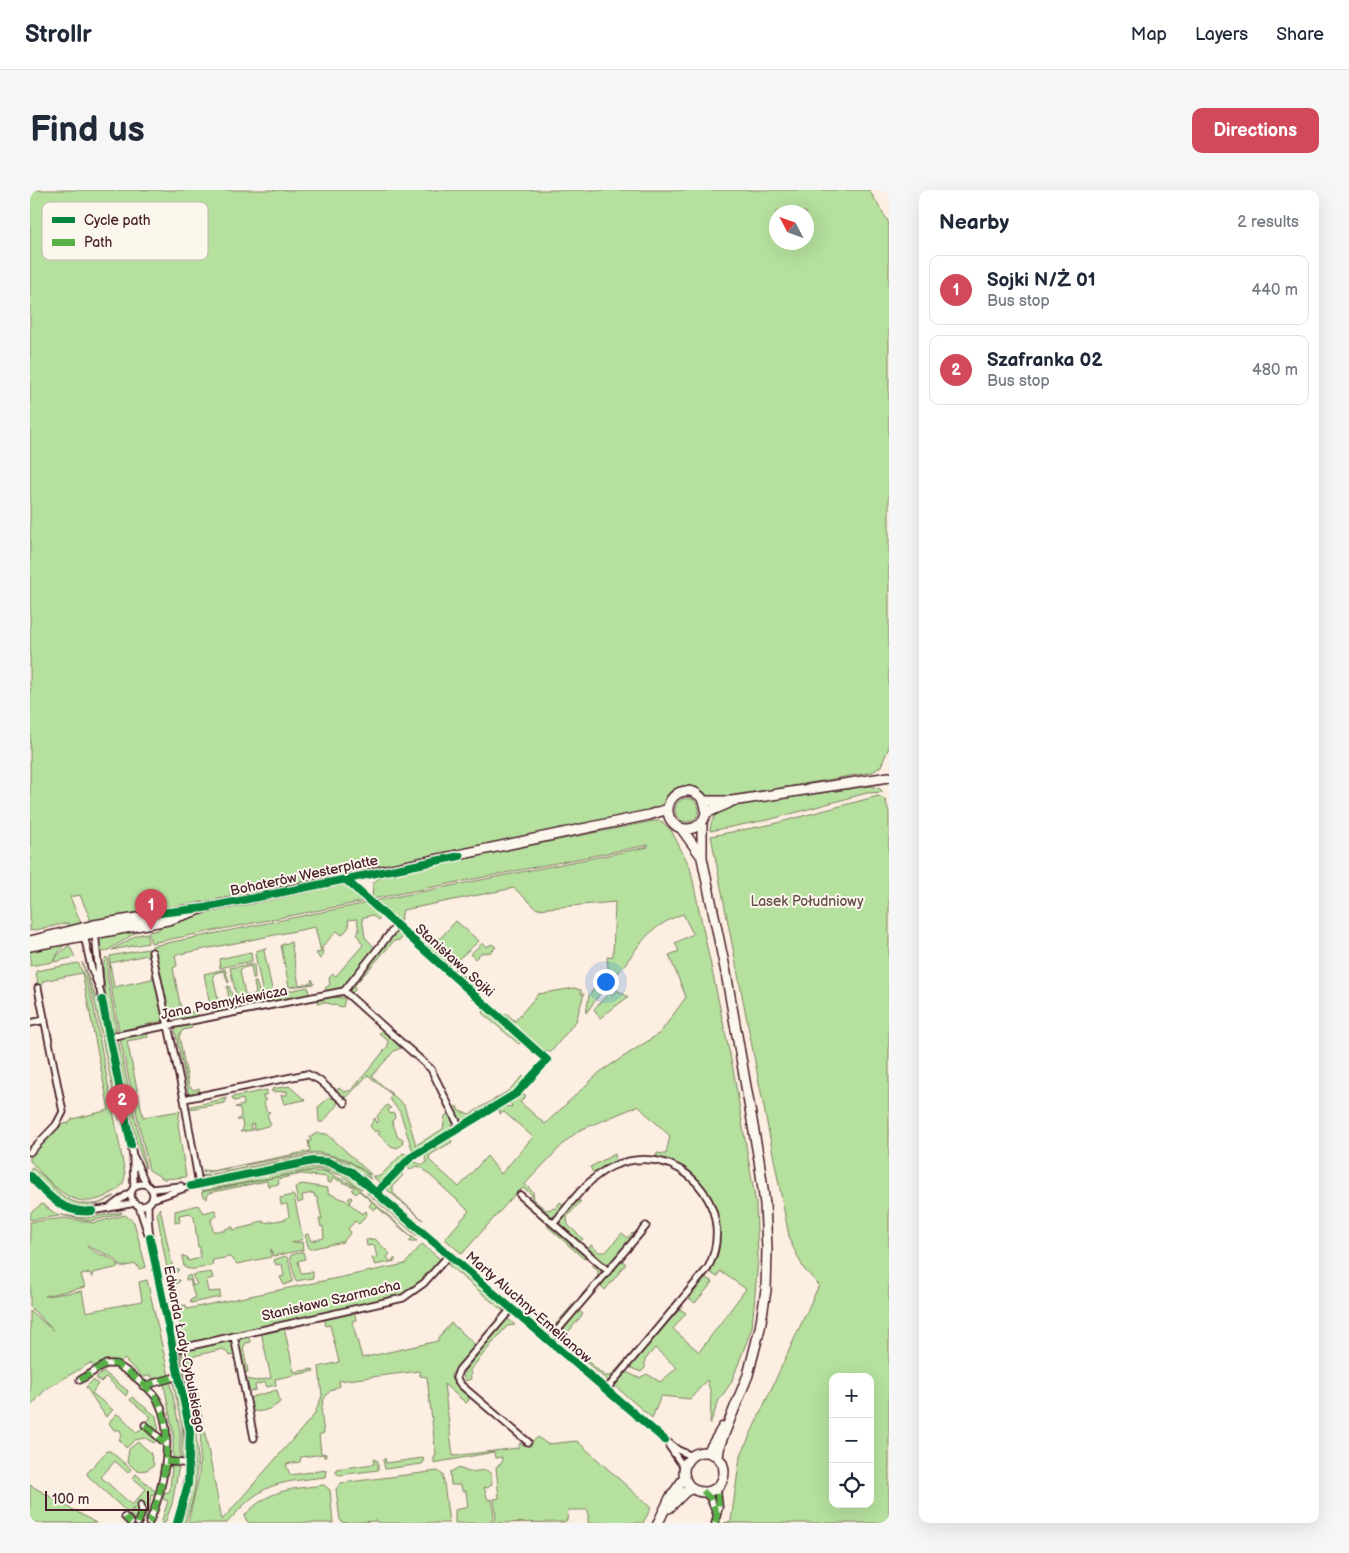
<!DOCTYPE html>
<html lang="en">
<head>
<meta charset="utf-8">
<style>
  body { margin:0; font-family:"Balsamiq Sans",sans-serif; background:#f6f6f7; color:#1f2937 }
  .controls { position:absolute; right:15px; bottom:15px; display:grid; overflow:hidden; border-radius:10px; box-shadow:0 5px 20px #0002 }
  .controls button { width:45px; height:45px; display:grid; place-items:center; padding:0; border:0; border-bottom:1px solid #e0e1e3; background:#fff; color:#1f2937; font:25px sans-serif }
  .compass { position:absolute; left:739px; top:15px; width:45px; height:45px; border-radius:50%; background:#fff; box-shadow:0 5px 20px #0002; rotate:311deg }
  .scale { position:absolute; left:15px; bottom:12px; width:104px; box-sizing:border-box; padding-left:5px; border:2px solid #4a1f2b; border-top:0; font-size:14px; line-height:18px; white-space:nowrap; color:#4a1f2b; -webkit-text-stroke:4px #fbf7ec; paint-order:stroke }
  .you { position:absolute; left:575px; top:791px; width:18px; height:18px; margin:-12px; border:4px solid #fff; border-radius:50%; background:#1a73e8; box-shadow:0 0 0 8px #1a73e833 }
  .badge { display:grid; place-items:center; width:32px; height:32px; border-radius:50%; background:#d1495b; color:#fff; font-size:16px; font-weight:700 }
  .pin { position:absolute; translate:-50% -41px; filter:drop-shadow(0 1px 2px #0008) }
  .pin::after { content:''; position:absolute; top:26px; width:18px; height:15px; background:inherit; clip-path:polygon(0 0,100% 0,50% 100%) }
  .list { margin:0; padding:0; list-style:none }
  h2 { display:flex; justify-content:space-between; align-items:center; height:65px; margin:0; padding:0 20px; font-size:21px }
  h2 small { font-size:16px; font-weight:400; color:#747a83 }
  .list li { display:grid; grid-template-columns:32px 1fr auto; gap:15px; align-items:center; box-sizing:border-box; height:70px; margin:0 10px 10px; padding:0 10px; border:1px solid #e0e1e3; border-radius:10px }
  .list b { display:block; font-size:19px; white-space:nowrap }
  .list p { margin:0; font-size:16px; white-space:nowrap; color:#747a83 }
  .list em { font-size:16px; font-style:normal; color:#747a83 }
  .icon { flex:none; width:28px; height:28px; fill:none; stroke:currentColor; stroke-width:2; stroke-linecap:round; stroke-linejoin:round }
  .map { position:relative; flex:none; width:859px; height:1333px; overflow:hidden; border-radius:10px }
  header { display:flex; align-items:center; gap:30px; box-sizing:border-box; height:70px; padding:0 25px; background:#fff; border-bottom:1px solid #e0e1e3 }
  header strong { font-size:24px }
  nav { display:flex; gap:28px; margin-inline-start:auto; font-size:18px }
  .intro { display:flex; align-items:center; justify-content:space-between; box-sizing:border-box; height:120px; padding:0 30px }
  h1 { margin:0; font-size:35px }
  .button { padding:12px 22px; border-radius:10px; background:#d1495b; color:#fff; font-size:18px; font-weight:700 }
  main { display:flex; gap:30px; padding:0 30px }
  aside { flex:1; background:#fff; border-radius:10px; box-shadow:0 5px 20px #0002 }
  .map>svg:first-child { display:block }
  .green { fill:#b5e09e; stroke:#808064; fill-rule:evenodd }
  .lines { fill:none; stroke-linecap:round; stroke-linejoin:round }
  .minor-casing { stroke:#4a1f2b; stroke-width:9 }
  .secondary-casing { stroke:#4a1f2b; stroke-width:12 }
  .minor { stroke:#fbf7ec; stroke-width:5.5 }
  .secondary { stroke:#fbf7ec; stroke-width:9 }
  .quiet { stroke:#57b146; stroke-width:6; stroke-dasharray:12 6; stroke-linecap:butt }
  .cycleway-casing { stroke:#fbf7ec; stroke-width:11 }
  .cycleway { stroke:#00873e; stroke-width:8 }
  .labels { text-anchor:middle; stroke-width:4; stroke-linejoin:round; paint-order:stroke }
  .street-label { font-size:14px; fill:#4a1f2b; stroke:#fbf7ec }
  .park-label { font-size:14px; fill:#654f48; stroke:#fbf7ec }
  .key { fill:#fbf7ec; stroke:#c6b6b2; stroke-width:1 }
  .key-label { font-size:14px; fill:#4a1f2b }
</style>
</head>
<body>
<header>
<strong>Strollr</strong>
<nav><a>Map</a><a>Layers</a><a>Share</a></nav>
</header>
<div class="intro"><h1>Find us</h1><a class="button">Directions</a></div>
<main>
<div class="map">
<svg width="859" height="1333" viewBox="0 0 859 1333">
  <rect width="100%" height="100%" fill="#fceee0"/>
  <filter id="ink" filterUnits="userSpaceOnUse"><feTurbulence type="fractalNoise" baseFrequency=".02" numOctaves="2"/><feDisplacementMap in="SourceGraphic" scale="10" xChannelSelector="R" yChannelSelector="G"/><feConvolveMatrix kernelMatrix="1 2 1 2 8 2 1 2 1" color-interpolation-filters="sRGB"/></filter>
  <g filter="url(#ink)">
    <path class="green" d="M0,0H839L859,33V557L851,576L843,582L699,607L677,606L665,597L654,596L643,601L634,614L616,623L248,699L61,731L50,705L40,707L52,735L39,738L38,733L0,741ZM746,22H776V52H746Z
      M839,596L849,598L853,602L837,603L742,629L680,641C681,626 688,621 702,616Z
      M848,606L855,609L859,622V1333H694L701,1331L710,1267L789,1095L774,1079L760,1051L681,646L743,634ZM803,1187H840V1314H803Z
      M645 620a12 12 0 1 1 24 0a12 12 0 1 1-24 0Z
      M623,631H631L641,640L660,677L703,879L726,1014L728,1070L722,1138L701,1193L689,1210L680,1234L681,1204L677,1190L660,1209L631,1206L622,1228L584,1195L596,1182L609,1188L617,1184L630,1192L647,1178L625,1158L615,1170V1178L611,1182L599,1177L650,1119L656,1123L643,1139L669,1162L716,1099L690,1081L687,1087L681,1083C681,1075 688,1068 689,1059C694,1015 670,976 626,967L627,963L636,964L640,946L608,916L550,940L536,951L495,994L503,1002L504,1010L516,1020L526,1018L530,1012L535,1016L526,1027L519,1026L501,1011L502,1005L494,998L487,1002L432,1064L415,1049L439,1021L391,977L386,976L380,980L377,977L382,971L393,975L397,972L395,968L397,961L420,948L422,952L400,965L399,970L429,997L457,966L471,984L503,947L474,922L470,924L469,919L475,916L482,917L480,912L494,904L496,906L490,912L515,934L570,882L630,843L656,807L639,765L649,761L645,753L663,744L653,724C612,739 608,761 583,789L581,788L579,790L577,767L583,766L585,712L507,719L484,698L373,720L370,734L344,711L618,657V655L342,709L343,693L353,685Z
      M311,694L317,696L336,711L121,753L118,742L129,740V737L166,724Z
      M337,713L352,726L348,730L342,725L332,728L335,747L345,758L314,797L298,801L295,798L300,795L299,788L303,784L306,786L333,755L327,744L329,741L327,729L318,730L319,737L312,745L307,741L292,757L293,766L290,769L286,763L291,762L285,737L145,765L147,776L143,778L151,819L156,818L157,823L168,821V825L150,830L138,824L122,756Z
      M426,731L449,751L424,773L417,775L397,756L399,754L402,757Z
      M108,741L77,761L69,763V752L72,747L84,743Z
      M368,741L374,746L370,750L364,751L324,796L325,800L321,804L318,800L364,743Z
      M117,743L118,753L82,760L107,745Z
      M36,752L22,772L0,776V757Z
      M261,752L269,795L281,793L282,789L284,794L259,797L251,755Z
      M453,753L456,757L462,754L466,757L461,762L451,763L445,769L440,764Z
      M39,755L45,767L24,772V769Z
      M236,758L234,761L242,799L241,803L233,804L225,764L226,761Z
      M117,759L119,760L120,769L117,765L80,773L84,797L122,789V786H125L134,826L133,831L89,841L79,785L80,766Z
      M221,762L222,771L190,778L189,769Z
      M76,767L78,769L77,785L87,841L83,838C80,821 68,781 76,767Z
      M52,772L68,813L92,930H89L65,813Z
      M48,773L55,787L63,814L95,984C95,994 89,1000 80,1004C44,1025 23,995 0,971V967L29,935L39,933L42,929L79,920L52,783L13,791V795L8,796L6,781Z
      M429,773L435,779L431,784L446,796L444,799L426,785L424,779Z
      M222,774L224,775L225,788H223L221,776L212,778L210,781L215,804L218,806L226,804L224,792H226L230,804L207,809L200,778Z
      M195,779L199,791L198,793L194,781L185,783L183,786L188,809L191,811L199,809L197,797L199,796L203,808L201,811L180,815L174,784Z
      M278,797L279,805L234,814L233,806Z
      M544,798L551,800V804H554L546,831L521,862L512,861L473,827L476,823L485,831L508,804Z
      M565,798H570L572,801L556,823L559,805Z
      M587,800L598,807L570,828L564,819L579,803L582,805Z
      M231,807L232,815L183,824L182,817Z
      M301,807L315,808L313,817L293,812L288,814L287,810Z
      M457,818L492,851L489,854L452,823Z
      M161,833L162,838L153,840L149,846L159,896L164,900L169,898L170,903L159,905L145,840L150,835Z
      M352,840L371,858L364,861L342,886L374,915L386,955L413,939L415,926L418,924L423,933L418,941L386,961L382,959L370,922L359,908L362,905L338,885L316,908L305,902L309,898L314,902L322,900L358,856V851L349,843Z
      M117,842L118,847L97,851L113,927L150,921L148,934L156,987L134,989L119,980L90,848Z
      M88,849L116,978H115L106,950L86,853Z
      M493,886L495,890L480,904L436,930L428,929L423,919L427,916L429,921L440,924L478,901Z
      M259,896L275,910L254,914L251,905H257V901L242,902V899Z
      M237,900V904L233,906L234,909H237L234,911L236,921L240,922L237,925L241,935L223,940L224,934L220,935L222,940L210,942L213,939L212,930H207L211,927L210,918L205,917L214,915L213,909L204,911L202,907Z
      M300,907L307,910V915L293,932H289L288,917Z
      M197,908L195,913L159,919L158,917Z
      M357,915L361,918L358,919L360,924L364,923L365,928L362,931L368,948L373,949L372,955L367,958L361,956L348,944L350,942L347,940L345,942L340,936L345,928L347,933L349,931L347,926Z
      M287,943L297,944L341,984L340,985L316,969L286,962L173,983V980L182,981L280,961L278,951H281L280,947Z
      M373,963L376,964L375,968L350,993L342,986H350Z
      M285,964C305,966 330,972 341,989L311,971L284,966L176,987L172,986Z
      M585,964L586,972L563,982L560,977Z
      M284,977C304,977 319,985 334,998L331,999L311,985L288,979L172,1001L175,997Z
      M2,978C26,992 28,1016 64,1014C72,1014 78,1007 85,1006C43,1030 29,1010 0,980Z
      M294,981L324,995L387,1051H379L382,1048L347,1017L344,1020L339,1016L342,1012L329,1001L326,1004L322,1001L324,997L303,988L301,993L297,992V987L271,984L248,989L249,994L238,996L237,991L178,1003L177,1009L172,1005V1002L272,982Z
      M370,982L373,985L363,996V1003L393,1030L355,998Z
      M272,994L298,998V1003L317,1011L320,1007L322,1008L319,1013L332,1024L336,1021L337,1024L329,1034L325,1031L318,1039L321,1042L313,1052L279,1059L275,1045L278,1044L281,1051L294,1048L293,1036L291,1037L289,1029H292L287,1007H285L284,1003L272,1005L273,1011L268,1013L265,997Z
      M337,1001L389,1045V1048L337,1003Z
      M262,1005L264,1006L273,1049L262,1053L272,1052L273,1060L243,1066L241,1059V1067L207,1074L200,1067L183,1070L182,1075C173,1077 162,1082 154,1077L152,1066L157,1067L158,1071L170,1068V1057H168L164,1027L160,1023L149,1025L150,1032L145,1033V1021L168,1015L173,1023L185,1020L187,1026L181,1029L183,1041H195V1039L203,1037V1040L225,1035V1033L233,1031L234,1033L256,1029L259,1026L257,1014L251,1015L250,1008Z
      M546,1011H551L537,1027L538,1035L553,1049L549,1053L531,1037L530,1032Z
      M12,1014L29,1026L0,1030V1023Z
      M130,1018L143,1079H149L147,1082L138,1084L127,1023Z
      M92,1022L91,1024L60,1031L31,1025L56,1028Z
      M95,1025L104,1032L116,1077L109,1079L106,1074L91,1077C87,1065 66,1062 56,1055C63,1066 85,1065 89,1077L63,1083L62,1088L60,1083L51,1085L55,1097L15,1106L52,1101L56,1122L112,1111L109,1092L117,1090L139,1186L123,1189L121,1185L111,1188L112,1191L108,1189L111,1185L94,1169L90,1173L79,1170L65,1177L60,1173L16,1199L0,1217V1121L23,1140L0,1117V1032L35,1028L64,1033Z
      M519,1034L556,1065L554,1069L517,1036Z
      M592,1043L598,1048L602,1043L605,1046L580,1074L573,1073L557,1060L561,1055L569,1062H576Z
      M345,1049L360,1064L357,1067L361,1072L365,1068V1071L345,1075L342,1068L347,1067L344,1055L337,1056L336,1050Z
      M392,1054L410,1069L386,1096L371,1105L206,1143L204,1141V1144L158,1155L153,1151L140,1090H150L149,1092L145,1094L150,1116L156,1115L157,1119L375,1074Z
      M273,1062L275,1069L268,1071L271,1083L283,1082V1088L266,1091L260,1068L261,1065Z
      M255,1066L258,1068L263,1091L254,1095L250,1087L254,1086L252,1074L246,1075L244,1070Z
      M591,1070L596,1074L575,1100L570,1095Z
      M565,1072L571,1079L570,1087L522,1142L511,1133L517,1137L524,1136L568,1086V1080L562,1075Z
      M416,1073H421L472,1117L474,1122Z
      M181,1082L183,1088L176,1090L178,1102L190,1101V1107L161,1113L160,1110L165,1108L160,1090H156V1087L160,1085L163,1096L167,1094L162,1085Z
      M676,1088L683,1092L665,1113L659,1108Z
      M548,1120L553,1124L535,1146V1152L575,1186H581L596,1169L598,1171L579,1192L526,1146Z
      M324,1122L326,1130L322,1131L332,1168L408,1151V1148L421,1133L446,1155L421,1185L422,1191L439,1206V1210L436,1213L414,1194L423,1266L488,1258L490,1253L497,1256L508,1247L517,1254L547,1251L621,1318L613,1333H558V1320H538L537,1330L534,1332L462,1333L466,1328L464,1309L469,1308L466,1277L472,1273V1267L465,1268L464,1262L404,1273V1267L406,1266L397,1187L390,1186L389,1181L309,1191L310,1196C287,1204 291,1223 294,1243L289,1245L291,1263L296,1264V1267L294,1268V1264L271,1267L270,1272L256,1274L260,1285L296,1280L295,1287C243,1293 232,1293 197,1333H158L169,1286L171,1239L156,1165L159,1160L196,1149L204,1155L206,1164L200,1166L193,1159L160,1167L192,1330L284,1225L292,1206L289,1177L309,1172L300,1135L296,1136L294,1128Z
      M477,1128L485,1135L477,1136L440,1180L441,1189L435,1191L433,1185L435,1180Z
      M254,1137L264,1182L283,1179L284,1181L245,1189L246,1195L237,1197L235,1192L225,1195L226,1200L220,1201L216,1189L226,1191L241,1188L231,1142Z
      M217,1145L221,1152L216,1153L213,1158L218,1182L215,1183L209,1152L212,1147Z
      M152,1162C164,1219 178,1277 155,1333H152C174,1277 163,1223 150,1166Z
      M74,1182L98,1201L96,1206L76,1187L71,1192L66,1188Z
      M63,1190L68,1194L62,1203L83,1220L76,1227L56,1197Z
      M140,1192L150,1241V1270H143V1242L134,1194Z
      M143,1192L146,1196L153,1229L155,1266L152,1269V1238Z
      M247,1200L250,1212C243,1219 229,1224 221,1220L219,1211L222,1207Z
      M102,1207L126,1226L129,1242L116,1233L121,1227L100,1210Z
      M86,1224L91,1226L107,1243L113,1237L126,1250L124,1253L115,1248L105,1250L96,1258L89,1249L92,1245L90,1240H84L79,1233Z
      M108,1252L120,1262L124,1275L117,1280L107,1281L97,1272L99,1259Z
      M77,1261H80L101,1279L98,1283L85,1271L71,1287L102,1315L116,1299L103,1288L106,1284L125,1301V1305H121L117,1329L115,1328L116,1318L113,1312L109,1317L107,1327L105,1329L100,1325L104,1318L98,1323L58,1286L57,1283Z
      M355,1268L356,1273L393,1268L394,1272L392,1274L355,1279L353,1270Z
      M344,1269L348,1271V1280L309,1285L306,1283V1279L344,1274Z
      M139,1275L149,1276L142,1314L135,1333H131L138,1311L133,1309L135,1302H139L140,1299L142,1277H137Z
      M428,1278L439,1282L456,1280L461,1284L462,1294L458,1298L454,1297L458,1310L462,1309L464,1328L460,1333H425V1320L438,1317L436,1301H432L431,1295H421L420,1282Z
      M408,1281L413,1285L419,1333H350L345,1331L313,1333L310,1330L306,1299L311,1293Z
      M0,1295L66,1333H0Z
      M294,1295L300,1300L303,1333H219L216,1330L215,1325C239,1299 261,1299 294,1295Z"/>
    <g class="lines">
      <defs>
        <path id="minor" d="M315,689L517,870L487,903L380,968L347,1002
          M65,742L70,795
          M54,745L61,777L70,800L103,966L104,997
          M122,762L154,909L169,994
          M314,801L367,735
          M0,833L15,830
          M79,847L314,801L401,879L430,938
          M154,909L277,884L289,890L315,913
          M0,962L26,935L33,922L8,798
          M104,967L116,994
          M0,986C40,1029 51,1024 104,1013
          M101 1005a11 11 0 1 1 22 0a11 11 0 1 1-22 0Z
          M122,999L151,996
          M490,1005L578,1081L519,1150
          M123,1009L161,996L278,972C297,970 314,976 329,987L635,1250L648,1260L662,1266
          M118,1015C117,1041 124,1068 129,1094C146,1172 176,1255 147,1333
          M109,1016L118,1044
          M79,1018L101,1002
          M524,1033C541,1013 558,987 583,976C649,948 709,1016 678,1078L576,1200
          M578,1081L616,1036
          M481,1119L429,1180L426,1188L431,1195L498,1252
          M204,1146L224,1248
          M143,1160L373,1108L394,1093L419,1065
          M50,1190L76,1174H86C100,1183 122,1198 129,1213C145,1246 133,1301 119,1333
          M113,1196L149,1186
          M115,1235L135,1253
          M639,1256L655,1279
          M136,1271L160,1274
          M673,1301L680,1308L687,1325
          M95,1327L101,1333
          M108,1333L112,1321L111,1315
          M685,1333L689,1317L687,1298"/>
        <path id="secondary" d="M638 620a19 19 0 1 1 38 0a19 19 0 1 1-38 0Z
          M674,611H702L859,587
          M676,623L699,613
          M672,634V668L696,783L729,970L735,1014L737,1059L736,1100L730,1138L718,1185L690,1254L688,1267
          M651,638L672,667
          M0,751L64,735L156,720
          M0,756L138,730L174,718L619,625L638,619
          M678,1262L693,1237
          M654 1282a20 20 0 1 1 40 0a20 20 0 1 1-40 0Z
          M639,1318L655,1302L663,1298
          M628,1333L640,1308L655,1287"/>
      </defs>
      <use href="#minor" class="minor-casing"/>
      <use href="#secondary" class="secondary-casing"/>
      <use href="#minor" class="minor"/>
      <use href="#secondary" class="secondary"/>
      <path class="quiet" d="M50,1190L76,1174H86C100,1183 122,1198 129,1213C145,1246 133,1301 119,1333
        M113,1196L149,1186
        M115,1235L135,1253
        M136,1271L160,1274
        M673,1301L680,1308L687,1324
        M95,1327L101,1333
        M108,1333L112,1321L111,1315
        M685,1333L689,1317L687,1298"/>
      <defs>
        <path id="cycleway" d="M315,689L517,870L487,903L380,968L347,1002
          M121,724L174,718L430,666
          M72,810L101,955
          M0,986C17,1005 35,1025 62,1021
          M161,996L283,971L298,972L322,982L635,1250
          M120,1048L160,1241L158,1294L147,1333"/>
      </defs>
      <use href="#cycleway" class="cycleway-casing"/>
      <use href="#cycleway" class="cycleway"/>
    </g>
  </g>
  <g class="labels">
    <g class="street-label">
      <text transform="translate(274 685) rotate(-12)" y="5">Bohaterów Westerplatte</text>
      <text transform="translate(425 770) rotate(42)" y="5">Stanisława Sojki</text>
      <text transform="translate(194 812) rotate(-11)" y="5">Jana Posmykiewicza</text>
      <text transform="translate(301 1110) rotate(-13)" y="5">Stanisława Szarmacha</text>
      <text transform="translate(499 1117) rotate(41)" y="5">Marty Aluchny-Emelianow</text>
      <text transform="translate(155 1159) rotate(79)" y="5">Edwarda Łady-Cybulskiego</text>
    </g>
    <g class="park-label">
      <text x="777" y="716">Lasek Południowy</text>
    </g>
  </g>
  <rect x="12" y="12" width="166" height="58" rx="8" class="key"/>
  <rect x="22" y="27" width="23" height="6" fill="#00873e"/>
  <rect x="22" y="49" width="23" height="7" fill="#57b146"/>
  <g class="key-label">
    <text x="54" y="35">Cycle path</text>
    <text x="54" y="57">Path</text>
  </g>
</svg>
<div class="controls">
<button>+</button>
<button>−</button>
<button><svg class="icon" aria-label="locate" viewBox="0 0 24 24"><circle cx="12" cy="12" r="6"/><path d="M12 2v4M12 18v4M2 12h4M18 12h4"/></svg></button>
</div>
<svg class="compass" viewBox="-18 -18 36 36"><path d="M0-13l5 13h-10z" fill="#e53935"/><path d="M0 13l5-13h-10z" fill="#747a83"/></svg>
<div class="scale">100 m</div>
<div class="you"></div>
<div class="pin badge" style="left:121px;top:740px">1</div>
<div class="pin badge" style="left:92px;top:935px">2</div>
</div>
<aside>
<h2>Nearby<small>2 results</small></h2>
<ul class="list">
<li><span class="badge">1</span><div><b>Sojki N/Ż 01</b><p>Bus stop</p></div><em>440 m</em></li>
<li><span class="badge">2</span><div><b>Szafranka 02</b><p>Bus stop</p></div><em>480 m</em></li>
</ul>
</aside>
</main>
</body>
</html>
